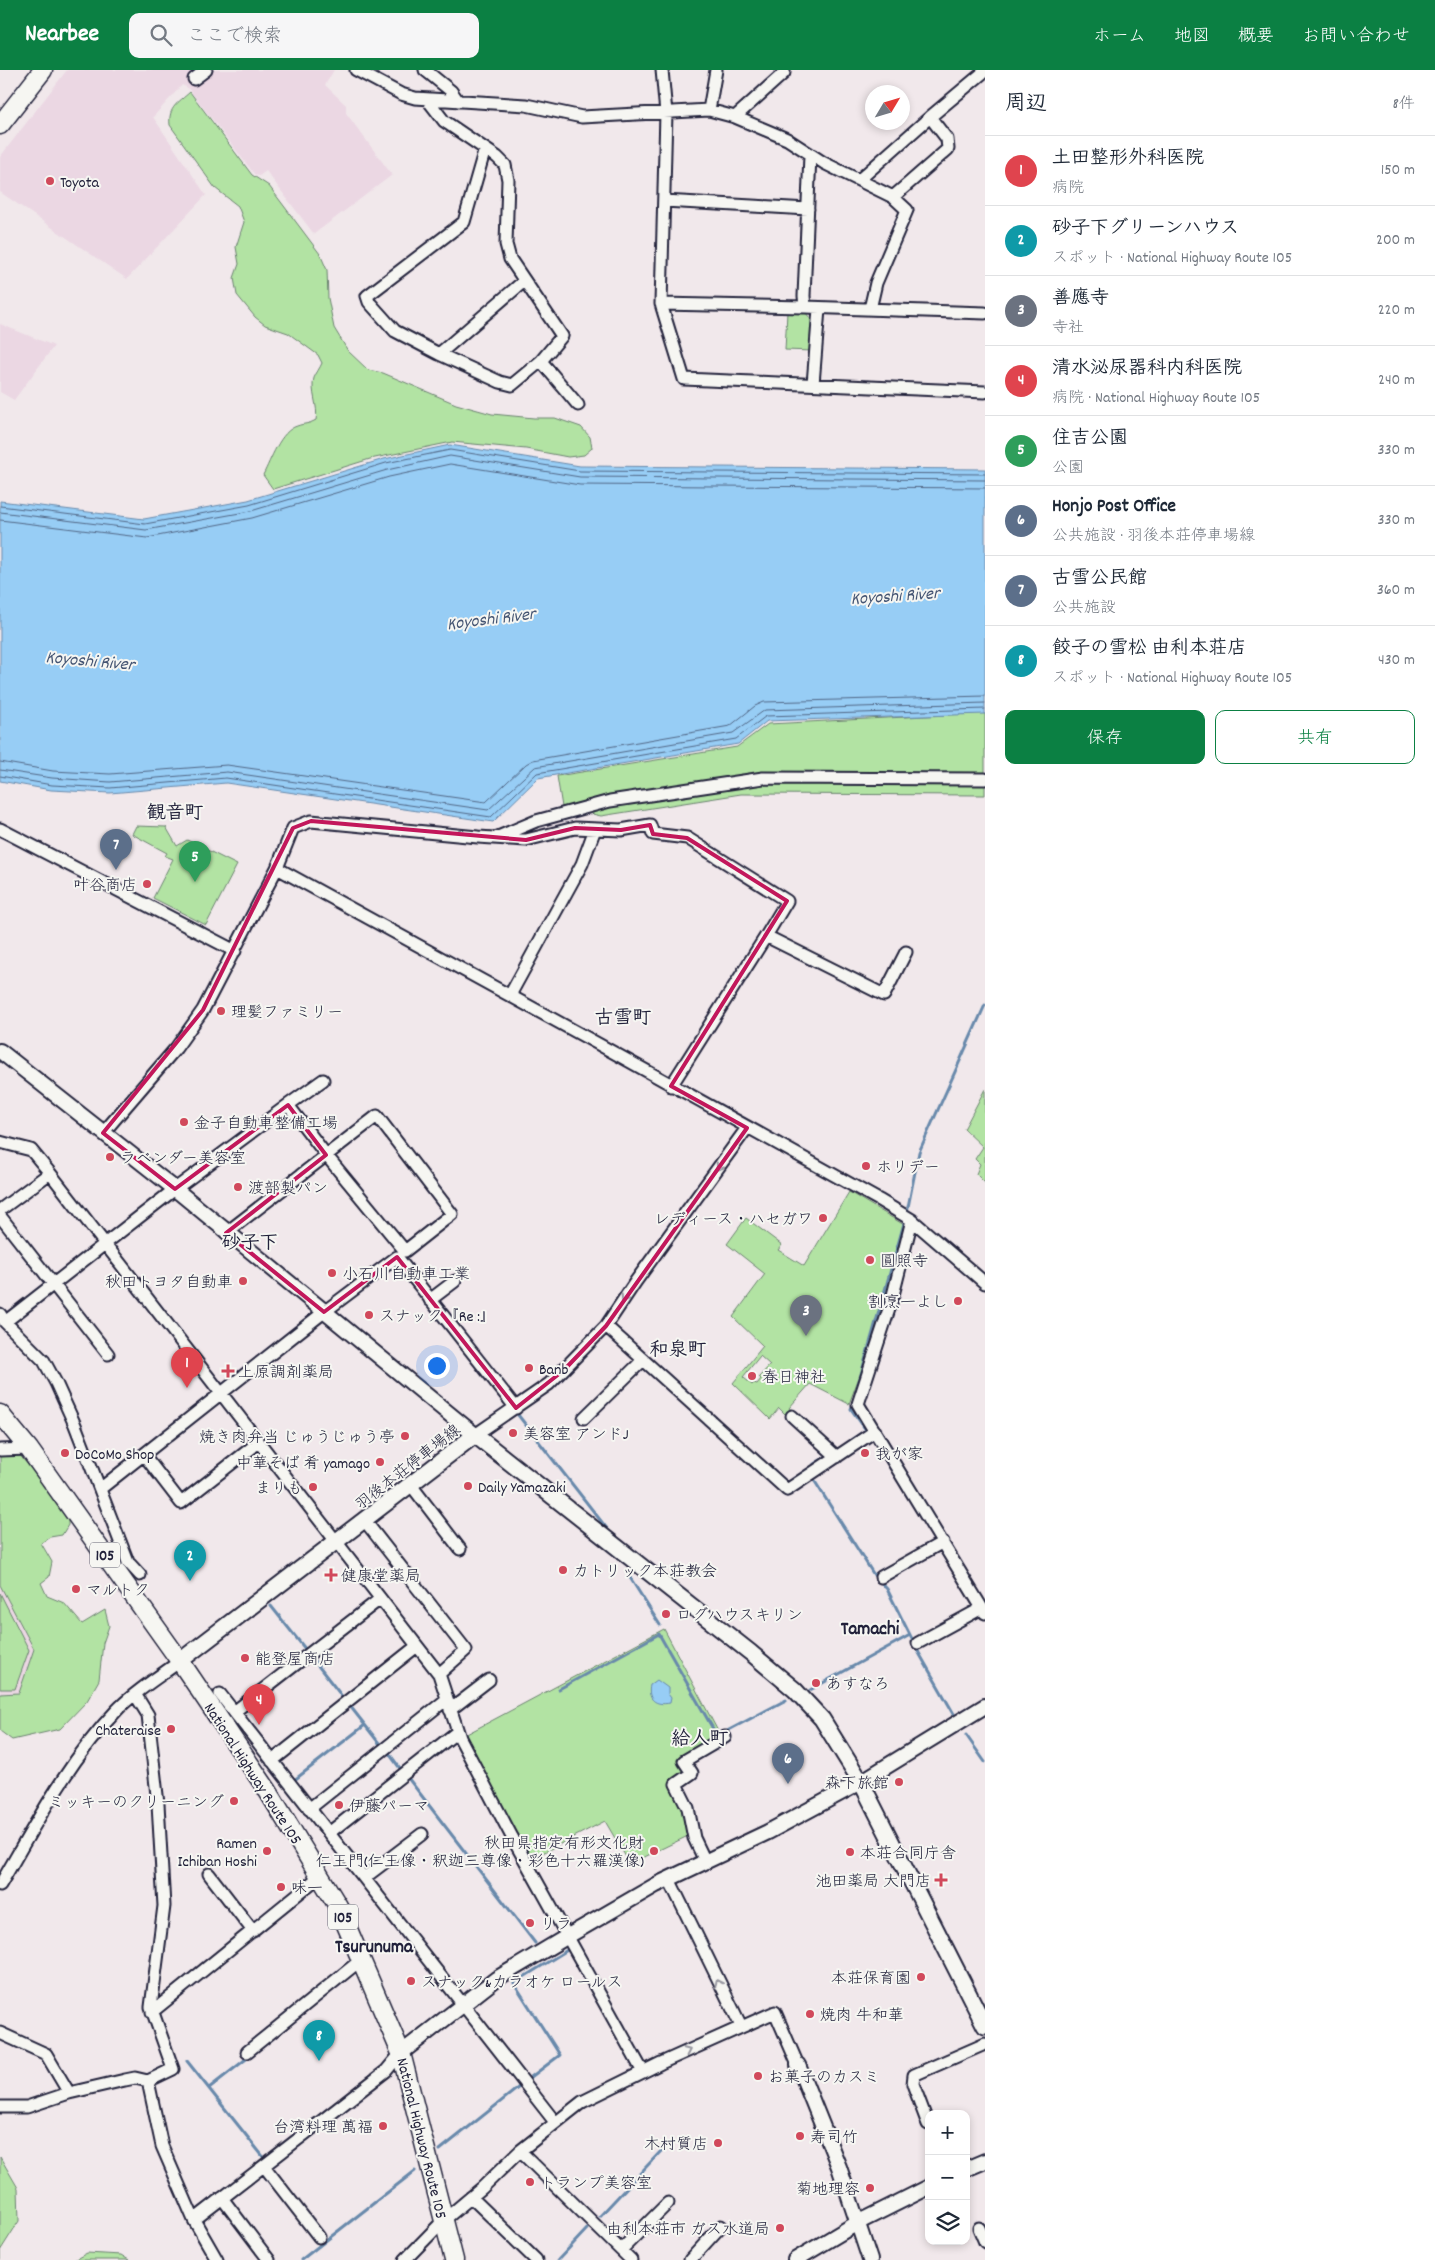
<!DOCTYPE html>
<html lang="ja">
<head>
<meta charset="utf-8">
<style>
  body { margin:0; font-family:Dekko,"Klee One",sans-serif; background:#f6f6f7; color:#1f2937 }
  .controls { position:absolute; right:15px; bottom:15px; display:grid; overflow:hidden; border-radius:10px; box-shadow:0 2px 8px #0003 }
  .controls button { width:45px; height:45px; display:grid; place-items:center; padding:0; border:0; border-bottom:1px solid #e0e1e3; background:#fff; color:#1f2937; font:25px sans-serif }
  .compass { position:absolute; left:865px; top:15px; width:45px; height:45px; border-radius:50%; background:#fff; box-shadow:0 2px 8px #0003; rotate:52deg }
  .you { position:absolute; left:436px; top:1295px; width:18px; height:18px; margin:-12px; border:4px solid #fff; border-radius:50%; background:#1a73e8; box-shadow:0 0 0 8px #1a73e833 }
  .badge { display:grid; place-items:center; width:32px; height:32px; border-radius:50%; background:#0b8043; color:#fff; font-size:16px; font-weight:700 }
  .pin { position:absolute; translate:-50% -41px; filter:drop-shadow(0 1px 2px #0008) }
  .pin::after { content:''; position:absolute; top:26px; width:18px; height:15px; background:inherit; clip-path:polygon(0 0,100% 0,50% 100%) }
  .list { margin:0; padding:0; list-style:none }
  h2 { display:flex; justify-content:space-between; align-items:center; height:65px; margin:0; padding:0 20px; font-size:21px }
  h2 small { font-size:16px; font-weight:400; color:#747a83 }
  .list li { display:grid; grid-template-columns:32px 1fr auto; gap:15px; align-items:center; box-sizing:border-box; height:70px; padding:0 20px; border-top:1px solid #e0e1e3 }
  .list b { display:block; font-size:19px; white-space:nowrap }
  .list p { margin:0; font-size:16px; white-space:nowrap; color:#747a83 }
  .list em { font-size:16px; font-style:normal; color:#747a83 }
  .actions { display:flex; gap:10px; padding:15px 20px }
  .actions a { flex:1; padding:11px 0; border:1px solid #0b8043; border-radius:10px; text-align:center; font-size:18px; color:#0b8043 }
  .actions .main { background:#0b8043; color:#fff }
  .icon { flex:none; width:28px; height:28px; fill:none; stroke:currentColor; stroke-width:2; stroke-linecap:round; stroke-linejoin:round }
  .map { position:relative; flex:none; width:985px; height:2190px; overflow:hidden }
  header { display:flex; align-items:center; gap:30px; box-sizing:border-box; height:70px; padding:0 25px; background:#0b8043; color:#fff }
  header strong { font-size:24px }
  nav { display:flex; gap:28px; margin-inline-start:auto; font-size:18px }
  .search { width:350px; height:45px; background:#f6f6f7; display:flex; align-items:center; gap:12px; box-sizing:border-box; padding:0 18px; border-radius:10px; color:#747a83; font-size:19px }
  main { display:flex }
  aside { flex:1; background:#fff }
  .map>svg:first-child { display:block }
  .built { fill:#ebd7e3 }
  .green { fill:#b2e3a3; stroke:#6a826f; fill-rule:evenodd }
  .water { fill:#97cdf5; stroke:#6889ab }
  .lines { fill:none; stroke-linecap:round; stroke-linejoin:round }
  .shore { stroke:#516685; stroke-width:1 }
  .stream { stroke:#6889ab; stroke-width:3 }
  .minor-casing { stroke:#22223b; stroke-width:15 }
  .tertiary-casing { stroke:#22223b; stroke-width:18 }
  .secondary-casing { stroke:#22223b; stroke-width:19 }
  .trunk-casing { stroke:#22223b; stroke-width:21 }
  .minor { stroke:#f6f6f2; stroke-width:11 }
  .tertiary { stroke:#f6f6f2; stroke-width:14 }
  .secondary { stroke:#f6f6f2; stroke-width:15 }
  .trunk { stroke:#f6f6f2; stroke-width:18 }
  .oneway { stroke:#9797a0 }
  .marked { fill:none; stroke:#c2185b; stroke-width:4; stroke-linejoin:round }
  .poi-dot { fill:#d1495b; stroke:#f6f6f2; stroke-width:2 }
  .labels { text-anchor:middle; stroke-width:4; stroke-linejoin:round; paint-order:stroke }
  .shield { fill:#f6f6f2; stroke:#626272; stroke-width:1 }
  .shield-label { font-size:15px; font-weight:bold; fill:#22223b }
  .poi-label { font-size:16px; fill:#22223b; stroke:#f6f6f2; text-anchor:start }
  .street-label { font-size:16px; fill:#22223b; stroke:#f6f6f2 }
  .water-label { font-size:18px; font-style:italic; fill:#455573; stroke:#f6f6f2 }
  .quarter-label { font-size:19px; font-weight:bold; fill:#22223b; stroke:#f6f6f2 }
</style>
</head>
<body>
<header>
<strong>Nearbee</strong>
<div class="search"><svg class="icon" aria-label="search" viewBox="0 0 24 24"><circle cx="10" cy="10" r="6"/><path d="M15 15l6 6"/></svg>ここで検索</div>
<nav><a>ホーム</a><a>地図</a><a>概要</a><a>お問い合わせ</a></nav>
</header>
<main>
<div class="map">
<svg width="985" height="2190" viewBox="0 0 985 2190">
  <rect width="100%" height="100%" fill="#f1e8eb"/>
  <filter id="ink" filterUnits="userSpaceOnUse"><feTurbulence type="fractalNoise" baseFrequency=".02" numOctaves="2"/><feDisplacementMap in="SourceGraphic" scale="10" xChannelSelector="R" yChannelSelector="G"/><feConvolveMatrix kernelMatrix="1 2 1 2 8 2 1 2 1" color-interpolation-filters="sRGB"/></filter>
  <g filter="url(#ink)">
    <path class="built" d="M67,0H334L325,15L346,35V43L392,105L314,164L266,101L259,106L255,105L188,18L182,15L153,47L206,125L127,209L0,122V87Z
      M0,254L54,276L14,330L0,322Z
      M0,1515L34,1579L19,1623L0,1624Z"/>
    <path class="green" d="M190,22L252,105L269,116L320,184L327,200L328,228L334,258L348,281L368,300L383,303L456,334L492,344L534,348H555L581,357L590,367L592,378L584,385L568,387L526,379L452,372L370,389L273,419L263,405C271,390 280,361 297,356C305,353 307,355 316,350C319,336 310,322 314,308C316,303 320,298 322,293L318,285L288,263L265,255L255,247L237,225L234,208L239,194L236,177L244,152L238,136L215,118L170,55C168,37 178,33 190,22Z
      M787,242L806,243L813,252L812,281L785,280Z
      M985,643V725L741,724L601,746L562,737L557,706L737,677L768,654Z
      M136,756L166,757L177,776L187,770L237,795L206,855L153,828L173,789L165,786L167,783L132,764Z
      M985,1019V1113L976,1104L980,1094L975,1089L983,1077L964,1059Z
      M849,1122L906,1156L883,1243L849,1334L810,1314L789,1338L792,1340L787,1346L779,1338L770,1349L733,1313L763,1276L733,1247L765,1204L727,1174L746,1148L782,1175L778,1180L804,1196ZM760,1286L770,1295L759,1307L761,1309L757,1314L754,1313L752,1315L743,1307Z
      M18,1383L68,1444V1455L62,1465L50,1467L41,1473L52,1492L49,1507L41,1513L47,1526L64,1533L82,1554L105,1540L109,1556L103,1573L99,1610L87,1631L60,1659L12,1670L0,1661V1624L19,1623L34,1579L0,1515V1384Z
      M0,1523L29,1580L15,1619H0Z
      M664,1559L720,1665L680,1688L687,1704L671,1713L684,1739L690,1765L630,1794L605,1751L527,1791L463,1666Z
      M0,2087L18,2118L19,2151L0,2181V2190Z
      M87,2183L121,2185L129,2190H74Z"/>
    <path class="water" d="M450,375L580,396L985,399V644L767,651L738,674L538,708L493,752L226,713L110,723L51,720L0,711V431L144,449L248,430L384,389Z
      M657,1610L668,1618V1624L671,1628L670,1633C655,1636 647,1629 650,1615Z"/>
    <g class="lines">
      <path class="shore" d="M0,436L145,454L249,435L386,393L450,380L580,401L985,404
        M0,442L146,460L251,441L387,400L450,386L580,407L985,410
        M0,450L147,468L252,448L389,407L450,394L580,415L985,418
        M0,692L53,701L110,704L227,695L486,732L526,694L533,690L730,656L755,636L764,632L985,626
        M0,700L52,708L110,712L227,702L488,740L535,697L733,663L765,640L985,633
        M0,706L52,715L110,718L226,708L491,747L537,703L736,669L766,646L985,639"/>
      <path class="stream" d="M907,1142L919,1082L985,935
        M856,1322L905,1150
        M518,1345L612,1465
        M851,1370L866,1360L851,1339L854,1331
        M814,1394L829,1385
        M814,1410L874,1505L887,1519L919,1583L954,1644
        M629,1506L660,1555
        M271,1536L306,1580
        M312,1588L344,1629
        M559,1619L659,1564L716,1664
        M810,1620L910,1565
        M350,1636L379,1673
        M727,1661L786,1630
        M966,1665L985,1692
        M388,1682L402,1701
        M408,1708L535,1873
        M293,1711L365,1655
        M187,1991L265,2089
        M527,2010L560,1985L514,1913L569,1879
        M209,2018L250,1986
        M440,2080L519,2017
        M600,2146L662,2080
        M301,2190L415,2101
        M558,2190L587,2159"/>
      <defs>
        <path id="minor" d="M356,0L401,24L415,28L526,35L582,47L709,40L735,47L787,69L824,93L893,127L907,140L876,213L870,239
          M425,0L451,21L458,31
          M662,0L666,43L661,234L684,309L985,322
          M194,9L206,0
          M427,29L444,51L497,87L505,95L508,110L506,174L510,189L562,266L541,291L578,335
          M709,40L716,0
          M735,47L784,3V0
          M485,79L464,152L367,226L369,232L395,261L439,284L500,312L512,315L541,291
          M810,85L804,226L805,237L985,243
          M859,110L930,47
          M893,127L948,79L947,69L930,47L985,1
          M664,131L808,139
          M661,234L805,237
          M439,284L524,211
          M813,314L819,239
          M0,759L235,881
          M498,767L536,751L610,731L763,708L985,709
          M277,798L600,975L879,1130L912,1150L985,1213
          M510,925L582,794L595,759
          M671,1016L766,866L884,925L906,882
          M103,1063L176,978L203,940L277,798L293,758L311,751L478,767L526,770L575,758L621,760L650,755L653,764L687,768L787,831L766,866
          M0,1072L31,1080L50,1103L439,1604L460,1668L512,1767L643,2002
          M0,1140L50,1103
          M0,1146L108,1284
          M912,1150L891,1233L858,1334L985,1543
          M226,1163L377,1046L452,1144L405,1181L326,1085L288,1035L323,1010
          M430,1230L455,1211
          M0,1244L5,1252L44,1291L56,1313L75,1355L128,1492L140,1505
          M5,1252L175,1119L288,1035
          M606,1256L787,1420L875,1361
          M792,1346L837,1387
          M584,1348L643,1290
          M475,1365L549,1314L606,1256L636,1211L747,1058
          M0,1380L29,1379
          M144,1385L181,1433L259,1372
          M411,1415L460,1479
          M100,1419L324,1242L397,1187L516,1338
          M365,1451L466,1580L439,1604
          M881,1507L943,1472
          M918,1573L982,1538
          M135,1624L148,1645L158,1734L164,1836L151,1937L173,1999L148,2011L162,2076L194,2150L217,2190
          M220,1624L555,2052
          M450,1640L489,1610
          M234,1642L380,1529
          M272,1691L417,1576
          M309,1739L447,1629
          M329,1763L457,1662
          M705,1791L694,1768L688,1738L676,1714L692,1703L684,1691L725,1667
          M209,1804L253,1861
          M364,1808L422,1764
          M669,1809L741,1956
          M0,1815C35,1755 69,1690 117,1640C135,1621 159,1607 180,1591
          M152,1942L320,1806
          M0,1963L46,1984L69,2023
          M247,1982L362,1889
          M0,2037H27L69,2023L125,2010L135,2008L148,2011
          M928,2054L913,2014L914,2005L985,1974
          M520,2081L631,2190
          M264,2096L319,2167
          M471,2127L536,2190
          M222,2128L269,2190
          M194,2150L386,2001L401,1983
          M979,2158L985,2172
          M621,2180L668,2133
          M405,2190L444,2150L482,2118L520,2081L582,2032L661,1993L775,1942L798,1995
          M690,2190L721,2156"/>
        <path id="tertiary" d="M0,981L175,1119L475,1365
          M401,1983L496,1909L568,1866L656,1815L768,1762L861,1712L985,1636
          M798,1995L839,2097L870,2190
          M966,2099L985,2091
          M795,2190L859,2152L929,2117"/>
        <path id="secondary" d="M180,1591L475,1365L751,1583L795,1620L822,1649L861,1712L985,1956"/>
        <path id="trunk" d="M0,55L43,0
          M0,1344L29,1379L180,1591L268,1721L338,1836L401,1983L454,2190"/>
      </defs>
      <use href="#minor" class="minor-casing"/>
      <use href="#tertiary" class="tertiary-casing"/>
      <use href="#secondary" class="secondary-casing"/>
      <use href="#trunk" class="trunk-casing"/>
      <use href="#minor" class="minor"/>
      <use href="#tertiary" class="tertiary"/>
      <use href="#secondary" class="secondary"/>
      <use href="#trunk" class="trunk"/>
    </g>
    <defs><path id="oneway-chevron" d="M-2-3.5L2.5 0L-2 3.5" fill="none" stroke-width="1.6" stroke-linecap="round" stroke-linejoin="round" transform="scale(1.25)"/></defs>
    <g class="oneway">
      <use href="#oneway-chevron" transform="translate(719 1097) rotate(126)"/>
      <use href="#oneway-chevron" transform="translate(624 1229) rotate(124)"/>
      <use href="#oneway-chevron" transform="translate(718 1913) rotate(-116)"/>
      <use href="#oneway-chevron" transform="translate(687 1981) rotate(-25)"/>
    </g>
  </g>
  <path class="marked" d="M311,751L526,770L575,758L621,760L650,755L653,764L687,768L787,831L671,1016L747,1058L606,1256L564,1300L516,1338L397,1187L324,1242L226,1163L326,1085L288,1035L175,1119L103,1063L203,940L293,758Z"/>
  <g class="poi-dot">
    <circle cx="50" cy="111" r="5"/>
    <circle cx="147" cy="814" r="5"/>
    <circle cx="221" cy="941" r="5"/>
    <circle cx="184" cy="1052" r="5"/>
    <circle cx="110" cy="1087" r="5"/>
    <circle cx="866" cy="1096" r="5"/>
    <circle cx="238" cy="1117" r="5"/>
    <circle cx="823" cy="1148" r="5"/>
    <circle cx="870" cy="1190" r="5"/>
    <circle cx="332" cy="1203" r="5"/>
    <circle cx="243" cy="1211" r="5"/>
    <circle cx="958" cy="1231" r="5"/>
    <circle cx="369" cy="1245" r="5"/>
    <circle cx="529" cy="1298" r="5"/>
    <path d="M225.5 1293.5h5v5h5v5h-5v5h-5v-5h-5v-5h5z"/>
    <circle cx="752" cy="1306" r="5"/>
    <circle cx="513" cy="1363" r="5"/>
    <circle cx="405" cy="1366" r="5"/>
    <circle cx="65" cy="1383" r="5"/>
    <circle cx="865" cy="1383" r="5"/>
    <circle cx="380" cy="1392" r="5"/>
    <circle cx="468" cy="1416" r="5"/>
    <circle cx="313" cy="1417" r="5"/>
    <circle cx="563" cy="1500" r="5"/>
    <path d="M328.5 1497.5h5v5h5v5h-5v5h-5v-5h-5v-5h5z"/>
    <circle cx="76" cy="1519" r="5"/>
    <circle cx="666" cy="1544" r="5"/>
    <circle cx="245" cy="1588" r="5"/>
    <circle cx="816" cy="1613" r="5"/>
    <circle cx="171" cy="1659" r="5"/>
    <circle cx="899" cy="1712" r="5"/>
    <circle cx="234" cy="1731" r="5"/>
    <circle cx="339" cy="1735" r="5"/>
    <circle cx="267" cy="1781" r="5"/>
    <circle cx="654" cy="1781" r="5"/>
    <circle cx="850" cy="1782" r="5"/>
    <path d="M938.5 1802.5h5v5h5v5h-5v5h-5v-5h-5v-5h5z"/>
    <circle cx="281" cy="1817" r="5"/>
    <circle cx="530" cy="1853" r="5"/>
    <circle cx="921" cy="1907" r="5"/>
    <circle cx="411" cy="1911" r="5"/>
    <circle cx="810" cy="1944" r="5"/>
    <circle cx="758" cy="2006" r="5"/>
    <circle cx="383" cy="2056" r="5"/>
    <circle cx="800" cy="2066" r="5"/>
    <circle cx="718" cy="2073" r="5"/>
    <circle cx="530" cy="2112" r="5"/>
    <circle cx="870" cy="2118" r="5"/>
    <circle cx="780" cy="2158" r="5"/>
  </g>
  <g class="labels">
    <g class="shield">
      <rect x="90" y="1472.5" width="30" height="25" rx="4"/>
      <rect x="328" y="1834.5" width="30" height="25" rx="4"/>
    </g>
    <g class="shield-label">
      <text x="105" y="1490">105</text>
      <text x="343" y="1852">105</text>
    </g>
    <g class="poi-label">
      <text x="60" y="117">Toyota</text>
      <text x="137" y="820" text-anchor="end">叶谷商店</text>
      <text x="231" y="947">理髪ファミリー</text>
      <text x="194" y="1058">金子自動車整備工場</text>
      <text x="120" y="1093">ラベンダー美容室</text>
      <text x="876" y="1102">ホリデー</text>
      <text x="248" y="1123">渡部製パン</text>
      <text x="813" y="1154" text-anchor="end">レディース・ハセガワ</text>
      <text x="880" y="1196">圓照寺</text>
      <text x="342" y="1209">小石川自動車工業</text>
      <text x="233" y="1217" text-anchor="end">秋田トヨタ自動車</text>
      <text x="948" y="1237" text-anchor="end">割烹一よし</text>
      <text x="379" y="1251">スナック『Re :』</text>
      <text x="539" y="1304">Banb</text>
      <text x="238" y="1307">上原調剤薬局</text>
      <text x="762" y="1312">春日神社</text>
      <text x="523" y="1369">美容室 アンドJ</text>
      <text x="395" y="1372" text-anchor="end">焼き肉弁当 じゅうじゅう亭</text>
      <text x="75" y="1389">DoCoMo Shop</text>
      <text x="875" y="1389">我が家</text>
      <text x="370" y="1398" text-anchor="end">中華そば 肴 yamago</text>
      <text x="478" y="1422">Daily Yamazaki</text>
      <text x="303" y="1423" text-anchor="end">まりも</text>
      <text x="573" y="1506">カトリック本荘教会</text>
      <text x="341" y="1511">健康堂薬局</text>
      <text x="86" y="1525">マルトク</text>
      <text x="676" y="1550">ログハウスキリン</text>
      <text x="255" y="1594">能登屋商店</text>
      <text x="826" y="1619">あすなろ</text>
      <text x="161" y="1665" text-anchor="end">Chateraise</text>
      <text x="889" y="1718" text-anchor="end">森下旅館</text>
      <text x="224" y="1737" text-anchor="end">ミッキーのクリーニング</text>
      <text x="349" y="1741">伊藤パーマ</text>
      <text x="257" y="1778" text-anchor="end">Ramen<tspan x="257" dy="18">Ichiban Hoshi</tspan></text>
      <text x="644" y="1778" text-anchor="end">秋田県指定有形文化財<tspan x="644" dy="18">仁王門(仁王像・釈迦三尊像・彩色十六羅漢像)</tspan></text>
      <text x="860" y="1788">本荘合同庁舎</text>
      <text x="931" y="1816" text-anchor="end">池田薬局 大門店</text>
      <text x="291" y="1823">味一</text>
      <text x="540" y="1859">リラ</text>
      <text x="911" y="1913" text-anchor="end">本荘保育園</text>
      <text x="421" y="1917">スナック&amp;カラオケ ロールス</text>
      <text x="820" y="1950">焼肉 牛和華</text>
      <text x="768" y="2012">お菓子のカスミ</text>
      <text x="373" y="2062" text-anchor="end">台湾料理 萬福</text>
      <text x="810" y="2072">寿司竹</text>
      <text x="708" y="2079" text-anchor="end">木村質店</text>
      <text x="540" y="2118">トランプ美容室</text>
      <text x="860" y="2124" text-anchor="end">菊地理容</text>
      <text x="770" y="2164" text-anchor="end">由利本荘市 ガス水道局</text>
    </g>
    <g class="street-label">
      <text transform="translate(407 1396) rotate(-38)" y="6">羽後本荘停車場線</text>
      <text transform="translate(254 1703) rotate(57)" y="6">National Highway Route 105</text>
      <text transform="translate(423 2068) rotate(76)" y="6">National Highway Route 105</text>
    </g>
    <g class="water-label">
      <text transform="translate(895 525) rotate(-4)" y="6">Koyoshi River</text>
      <text transform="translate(491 548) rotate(-7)" y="6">Koyoshi River</text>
      <text transform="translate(90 590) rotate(5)" y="6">Koyoshi River</text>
    </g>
    <g class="quarter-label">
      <text x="175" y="748">観音町</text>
      <text x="623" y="953">古雪町</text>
      <text x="250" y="1178">砂子下</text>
      <text x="678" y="1285">和泉町</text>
      <text x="870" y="1564">Tamachi</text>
      <text x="700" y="1674">給人町</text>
      <text x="374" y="1882">Tsurunuma</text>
    </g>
  </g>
</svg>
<div class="controls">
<button>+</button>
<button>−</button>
<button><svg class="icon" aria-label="layers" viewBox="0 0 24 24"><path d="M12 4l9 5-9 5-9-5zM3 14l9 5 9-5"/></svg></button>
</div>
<svg class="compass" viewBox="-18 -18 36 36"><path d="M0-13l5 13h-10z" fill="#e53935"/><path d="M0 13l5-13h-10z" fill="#747a83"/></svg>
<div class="you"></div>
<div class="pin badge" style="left:187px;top:1318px;background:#e0444e">1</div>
<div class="pin badge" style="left:190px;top:1511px;background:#0f9aa8">2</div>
<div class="pin badge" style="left:806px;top:1266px;background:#6b7280">3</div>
<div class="pin badge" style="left:259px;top:1655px;background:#e0444e">4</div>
<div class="pin badge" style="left:195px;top:812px;background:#2e9e5b">5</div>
<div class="pin badge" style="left:788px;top:1714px;background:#5c6f8a">6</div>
<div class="pin badge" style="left:116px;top:800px;background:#5c6f8a">7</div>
<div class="pin badge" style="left:319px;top:1991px;background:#0f9aa8">8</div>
</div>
<aside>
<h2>周辺<small>8件</small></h2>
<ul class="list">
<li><span class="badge" style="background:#e0444e">1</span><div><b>土田整形外科医院</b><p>病院</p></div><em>150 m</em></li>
<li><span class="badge" style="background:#0f9aa8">2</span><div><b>砂子下グリーンハウス</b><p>スポット · National Highway Route 105</p></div><em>200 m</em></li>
<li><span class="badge" style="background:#6b7280">3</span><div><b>善應寺</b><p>寺社</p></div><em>220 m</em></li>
<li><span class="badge" style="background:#e0444e">4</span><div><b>清水泌尿器科内科医院</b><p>病院 · National Highway Route 105</p></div><em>240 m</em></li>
<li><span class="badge" style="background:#2e9e5b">5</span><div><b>住吉公園</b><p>公園</p></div><em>330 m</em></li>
<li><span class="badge" style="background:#5c6f8a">6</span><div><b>Honjo Post Office</b><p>公共施設 · 羽後本荘停車場線</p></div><em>330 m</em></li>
<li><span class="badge" style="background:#5c6f8a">7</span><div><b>古雪公民館</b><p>公共施設</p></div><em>360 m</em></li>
<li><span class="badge" style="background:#0f9aa8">8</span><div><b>餃子の雪松 由利本荘店</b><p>スポット · National Highway Route 105</p></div><em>430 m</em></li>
</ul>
<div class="actions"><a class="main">保存</a><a>共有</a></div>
</aside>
</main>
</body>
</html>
